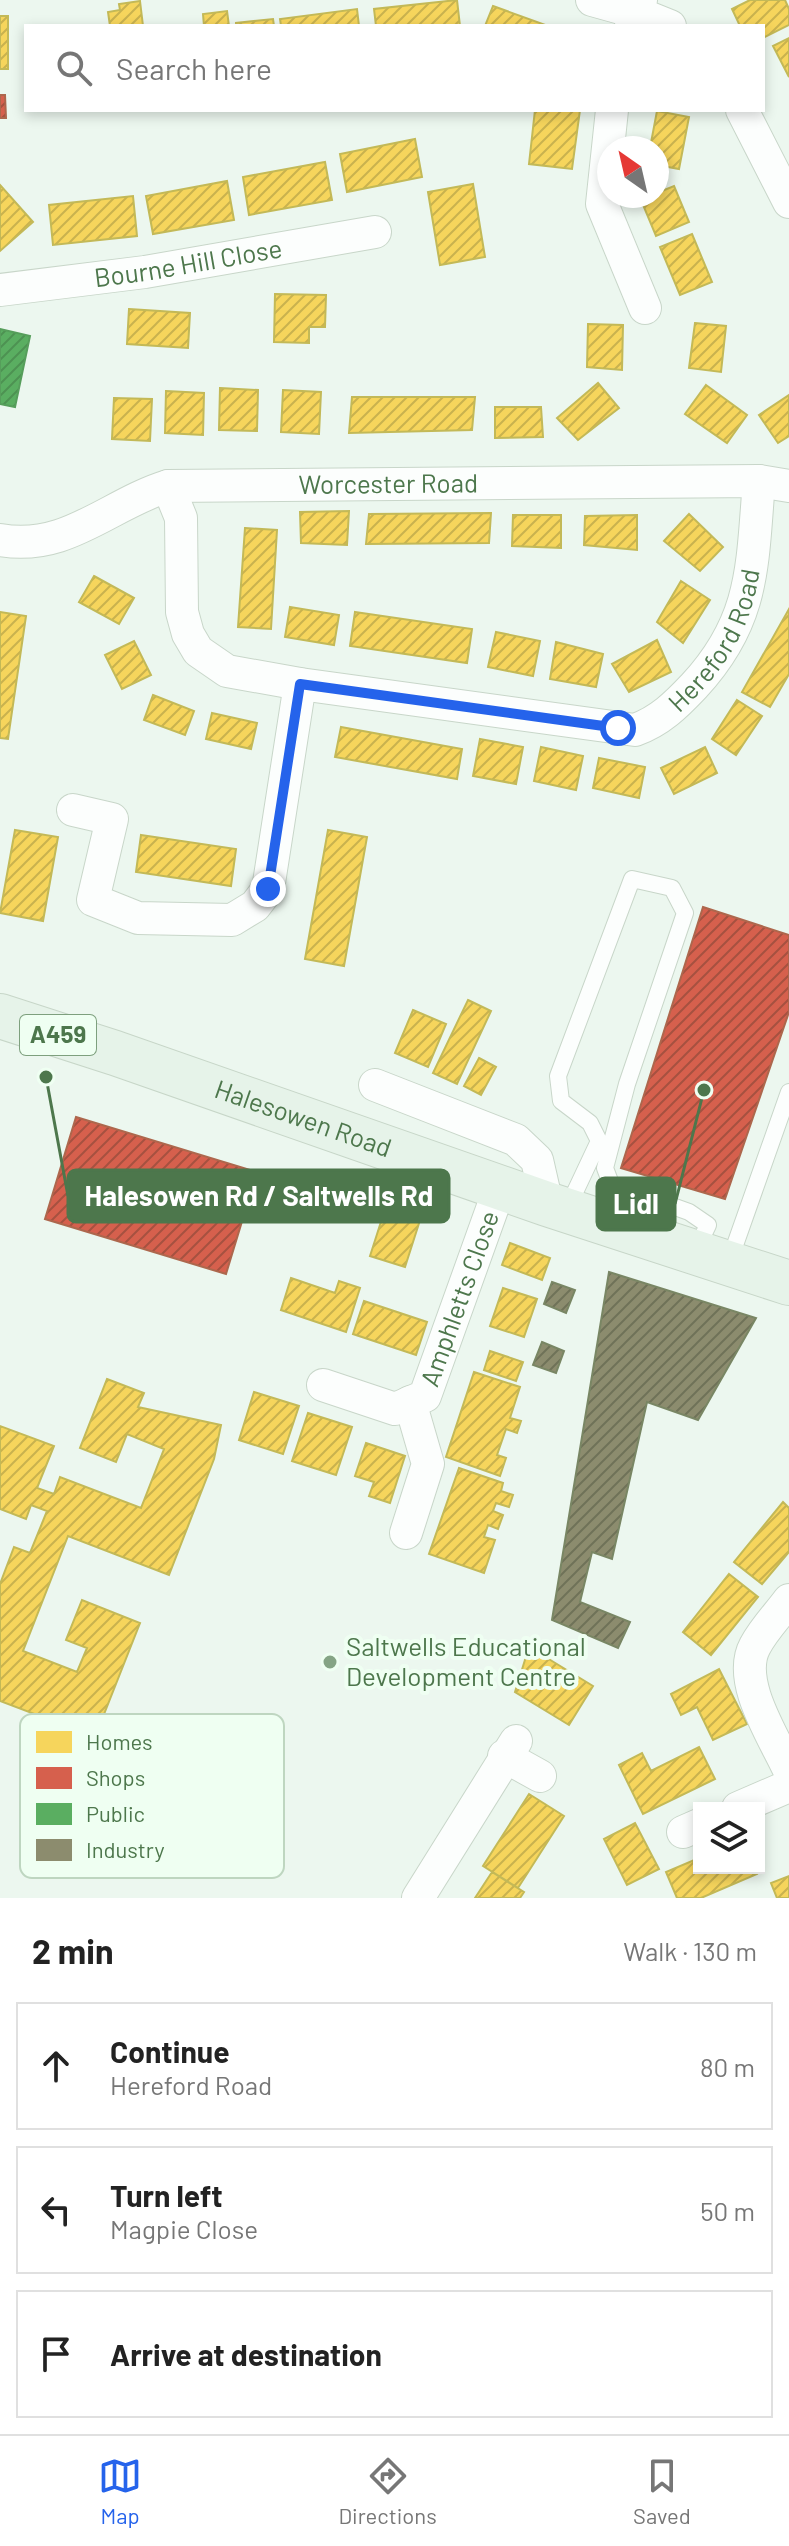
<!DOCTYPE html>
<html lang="en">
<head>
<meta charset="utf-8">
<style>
  body { margin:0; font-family:Barlow,sans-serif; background:#f2f2f2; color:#222 }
  .controls { position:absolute; right:24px; bottom:24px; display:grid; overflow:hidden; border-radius:0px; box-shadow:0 4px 12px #0003 }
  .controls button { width:72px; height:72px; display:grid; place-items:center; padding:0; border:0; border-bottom:2px solid #e0e0e0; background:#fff; color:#222; font:40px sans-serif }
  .compass { position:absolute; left:597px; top:136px; width:72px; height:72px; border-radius:50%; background:#fff; box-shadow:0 4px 12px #0003; rotate:326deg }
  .stop { position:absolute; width:24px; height:24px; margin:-18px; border:6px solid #2563eb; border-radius:50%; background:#fff }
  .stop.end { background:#2563eb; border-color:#fff; box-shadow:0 2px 8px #0008 }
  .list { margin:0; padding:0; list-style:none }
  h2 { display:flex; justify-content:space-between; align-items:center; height:104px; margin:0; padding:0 32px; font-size:34px }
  h2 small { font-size:26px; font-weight:400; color:#767676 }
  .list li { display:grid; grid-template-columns:52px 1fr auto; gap:24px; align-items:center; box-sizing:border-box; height:128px; margin:0 16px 16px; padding:0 16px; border:2px solid #e0e0e0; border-radius:0px }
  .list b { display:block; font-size:30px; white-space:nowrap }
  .list p { margin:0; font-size:26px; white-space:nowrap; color:#767676 }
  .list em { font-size:26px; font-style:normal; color:#767676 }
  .icon { flex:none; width:44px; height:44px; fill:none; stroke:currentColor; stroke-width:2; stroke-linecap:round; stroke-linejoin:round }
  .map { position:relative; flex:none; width:789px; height:1898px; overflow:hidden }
  .search { position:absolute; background:#fff; box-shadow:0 4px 12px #0003; left:24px; right:24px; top:24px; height:88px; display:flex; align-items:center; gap:20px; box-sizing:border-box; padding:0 28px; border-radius:0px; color:#767676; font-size:30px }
  .sheet { height:536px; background:#fff }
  nav { display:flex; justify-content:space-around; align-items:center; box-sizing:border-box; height:112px; border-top:2px solid #e0e0e0; background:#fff; font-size:22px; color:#767676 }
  nav a { display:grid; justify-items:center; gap:4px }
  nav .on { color:#2563eb }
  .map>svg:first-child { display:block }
  .homes { fill:url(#homes-hatch); stroke:#c3b957; stroke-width:2 }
  .shops { fill:url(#shops-hatch); stroke:#ad674d; stroke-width:2 }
  .public { fill:url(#public-hatch); stroke:#569e5b; stroke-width:2 }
  .industry { fill:url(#industry-hatch); stroke:#798664; stroke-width:2 }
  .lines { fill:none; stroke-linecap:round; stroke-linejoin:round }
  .lane-casing { stroke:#c8d6c9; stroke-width:18 }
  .street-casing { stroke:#c8d6c9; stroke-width:34 }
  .primary-casing { stroke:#c7d6c8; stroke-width:46 }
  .lane { stroke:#fcfefd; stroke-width:16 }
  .street { stroke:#fcfefd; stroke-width:32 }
  .primary { stroke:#e6f3e9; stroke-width:44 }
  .route { stroke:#2563eb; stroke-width:10 }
  .poi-dot { fill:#85a485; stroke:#effff2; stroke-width:3 }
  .labels { text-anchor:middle; stroke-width:8; stroke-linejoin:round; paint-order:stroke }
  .shield { fill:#effff2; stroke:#7ea07e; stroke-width:2 }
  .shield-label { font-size:24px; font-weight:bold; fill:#4d774c }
  .street-label { font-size:26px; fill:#4d774c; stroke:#effff2 }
  .poi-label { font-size:26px; fill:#4d774c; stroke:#effff2; text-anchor:start }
  .key { fill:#effff2; stroke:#bed6c0; stroke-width:2 }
  .key-label { font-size:22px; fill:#4d774c }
  .leader { fill:none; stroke:#4d774c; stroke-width:3 }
  .callout-dot { fill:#4d774c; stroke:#effff2; stroke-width:3 }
  .callout { fill:#4d774c; stroke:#4d774c; stroke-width:3 }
  .callout-label { font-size:28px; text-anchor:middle; font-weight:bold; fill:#fff }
</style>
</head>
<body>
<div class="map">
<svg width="789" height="1898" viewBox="0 0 789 1898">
  <defs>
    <pattern id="homes-hatch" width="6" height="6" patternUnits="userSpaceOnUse" patternTransform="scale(2)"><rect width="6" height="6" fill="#f6d55c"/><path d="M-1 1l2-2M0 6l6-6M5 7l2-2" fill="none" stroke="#c9b24e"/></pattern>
    <pattern id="shops-hatch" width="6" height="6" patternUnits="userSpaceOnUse" patternTransform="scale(2)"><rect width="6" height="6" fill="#d6604d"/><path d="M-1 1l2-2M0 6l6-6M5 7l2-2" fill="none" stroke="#a65140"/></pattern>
    <pattern id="public-hatch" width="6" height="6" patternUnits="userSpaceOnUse" patternTransform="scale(2)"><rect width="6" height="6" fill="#5aae61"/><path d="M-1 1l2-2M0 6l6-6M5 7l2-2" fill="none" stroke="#4d9252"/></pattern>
    <pattern id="industry-hatch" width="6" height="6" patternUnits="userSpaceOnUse" patternTransform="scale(2)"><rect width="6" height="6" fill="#8c8c6e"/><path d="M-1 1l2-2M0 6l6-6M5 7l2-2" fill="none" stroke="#6f7258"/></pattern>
  </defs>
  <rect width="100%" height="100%" fill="#ecf7ef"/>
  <path class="homes" d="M457,0L460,26H376L374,9Z
    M750,0H785L789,9V25L763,38V26H740L732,9Z
    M140,1L143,26H110L108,12L120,10L119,4Z
    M493,6L548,26H485Z
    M357,9L359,26H281L280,19Z
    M227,11L229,26H204L203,14Z
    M0,16H8V69H0Z
    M273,19L274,26H236V23Z
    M789,38V77L773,46Z
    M535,110H580L572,169L529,164Z
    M657,111L689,117L679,169L657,165V148H650Z
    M415,139L422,177L347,192L340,154Z
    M325,162L332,200L249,215L243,177Z
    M227,181L234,220L153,234L146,196Z
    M473,184L485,257L440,265L428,192Z
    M0,185L33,222L0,251Z
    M674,186L689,222L656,236L641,200L657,196V193Z
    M133,196L137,236L53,245L49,205Z
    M692,234L712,282L680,295L660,247Z
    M275,294L326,295L325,327H309V343L274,342Z
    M129,309L190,313L188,348L127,344Z
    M695,323L726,326L721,372L689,368Z
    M588,324L623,325L622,370L587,367Z
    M598,383L619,408L578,440L557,418Z
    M706,385L747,415L727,443L685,414Z
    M220,388L258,390L257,431L219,430Z
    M283,390L321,392L319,434L281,432Z
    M166,391L204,393L203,435L165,433Z
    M789,395V436L778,443L759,415Z
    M352,397H475L472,430L349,433Z
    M114,398L152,399L150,441L112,439Z
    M495,407H541L543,437L495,438Z
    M349,511L347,545L301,543L300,512Z
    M491,513L489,543L366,544L369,514Z
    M689,514L723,547L700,571L664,541Z
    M513,515H561V548L512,546Z
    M637,515V550L584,545L585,516Z
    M245,528L277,530L271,629L238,627Z
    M94,576L134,598L119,624L79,602Z
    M681,581L710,600L683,643L657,622Z
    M290,607L339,615L334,645L285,637Z
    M789,609V674L770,707L742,692Z
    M0,612L26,616L8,739L0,738Z
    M355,612L472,629L467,663L350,646Z
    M496,632L540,641L533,676L488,667Z
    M657,640L671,672L629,692L612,664Z
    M134,641L151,675L122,689L105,655Z
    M556,642L603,654L596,687L550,679Z
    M153,695L194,711L185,735L144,720Z
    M737,700L762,716L736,755L712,739Z
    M212,713L257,723L251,749L206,739Z
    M341,727L462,749L457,779L335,757Z
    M480,739L523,747L516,784L473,776Z
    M541,747L583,756L576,790L534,781Z
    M705,747L717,773L674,794L661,768Z
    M599,758L645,767L639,798L593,788Z
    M15,830L58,837L43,921L0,913Z
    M328,830L367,837L344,966L305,959Z
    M141,835L236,849L231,886L136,872Z
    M468,1000L491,1011L457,1084L433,1073Z
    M413,1010L446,1024L428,1067L395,1053Z
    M479,1058L496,1067L481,1095L464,1086Z
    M387,1203L422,1214L405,1267L370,1256Z
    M510,1243L550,1258L542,1280L502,1265Z
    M291,1278L335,1293L339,1281L360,1288L346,1332L281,1310Z
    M503,1288L537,1299L524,1337L490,1326Z
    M364,1301L427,1322L416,1355L353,1334Z
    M490,1351L523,1362L516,1381L484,1370Z
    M474,1372L520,1387L510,1418L521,1421L517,1433L506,1429L497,1455L506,1458L500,1476L446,1457Z
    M107,1379L144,1393L138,1407L221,1425L214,1459L169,1575L68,1536L23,1651L77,1672L87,1648L66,1640L82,1600L140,1623L95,1737L0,1701V1584L14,1547L30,1553L47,1511L31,1505L26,1519L0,1509V1426L54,1446L37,1488L54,1494L60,1477L141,1508L164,1449L127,1434L116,1462L80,1448Z
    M254,1392L299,1406L283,1454L239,1440Z
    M308,1413L352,1427L336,1475L292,1461Z
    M366,1443L405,1456L390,1503L369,1496L374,1482L355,1476Z
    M459,1468L503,1483L501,1491L513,1495L509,1507L496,1503L493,1511L503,1515L498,1529L488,1525L484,1537L495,1540L484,1573L429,1554Z
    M783,1502L789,1508V1552L762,1584L734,1562Z
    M729,1574L758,1597L711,1655L683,1632Z
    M529,1647L593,1686L569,1725L515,1692Z
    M719,1669L747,1724L713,1740L697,1707L681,1715L671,1694Z
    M699,1747L715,1779L643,1814L619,1765L642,1753L651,1771Z
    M529,1794L564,1816L518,1888L483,1866Z
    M635,1823L659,1869L627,1885L604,1839Z
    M699,1858V1868H755L757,1874L701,1898H677L666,1872Z
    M492,1872L524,1892L520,1898H475Z
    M789,1876V1898H777L771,1883Z"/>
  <path class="shops" d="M0,95H5L6,118H0Z
    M703,907L789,935V1012L725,1199L621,1168Z
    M76,1117L257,1172L226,1274L45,1219Z"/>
  <path class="public" d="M0,329L30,336L15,407L0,404Z"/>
  <path class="industry" d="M609,1272L756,1318L698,1420L647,1402L612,1559L592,1552L580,1602L630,1622L618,1648L552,1620Z
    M552,1282L575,1290L566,1313L544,1304Z
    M542,1342L564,1351L556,1373L533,1365Z"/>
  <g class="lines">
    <defs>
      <path id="lane" d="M567,1209L599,1141L590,1123L561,1101L558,1076L632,879L672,888L685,913L627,1084L605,1168L611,1184L689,1212L708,1225L695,1252
        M729,1262L789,1092"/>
      <g id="street">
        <path d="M592,0L635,12L631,26"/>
        <path d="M641,0L635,12L670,26"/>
        <path d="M612,110L602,204L645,308"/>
        <path d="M742,110L789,202"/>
        <path id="s1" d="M0,290L145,272L375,232"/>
        <path id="s2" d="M168,486L181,518L182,612L188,634L198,651L227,671L300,684L635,730C660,721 676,705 694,686C755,620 752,566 759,481"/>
        <path id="s3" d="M0,540C67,552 109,504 168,486L759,481L789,486"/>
        <path d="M73,810L112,819L93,900L138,918L232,920L255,906L268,889L300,684"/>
        <path d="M375,1085L516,1140L537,1160L547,1204"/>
        <path id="s4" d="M323,1385L395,1409L425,1396L500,1187"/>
        <path d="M406,1533L428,1464L410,1402"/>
        <path d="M789,1600C778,1615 764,1629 755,1646C736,1681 774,1737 789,1770"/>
        <path d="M504,1756L540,1776"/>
        <path d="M738,1808L789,1786"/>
        <path d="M683,1832L699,1825"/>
        <path d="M418,1898L516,1741"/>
      </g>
      <g id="primary">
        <path id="s5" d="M0,1016L115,1053L547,1204L789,1283"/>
      </g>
    </defs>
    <use href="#lane" class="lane-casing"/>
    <use href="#street" class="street-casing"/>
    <use href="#primary" class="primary-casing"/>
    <use href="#lane" class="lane"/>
    <use href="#street" class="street"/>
    <use href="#primary" class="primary"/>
  </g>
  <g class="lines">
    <path class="route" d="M268,889L300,684L618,728"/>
  </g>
  <circle class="poi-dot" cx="330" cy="1662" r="8"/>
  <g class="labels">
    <rect class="shield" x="20" y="1015" width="76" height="40" rx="6"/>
    <g class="shield-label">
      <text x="58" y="1043">A459</text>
    </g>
    <g class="street-label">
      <text dy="9" stroke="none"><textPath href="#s1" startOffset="190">Bourne Hill Close</textPath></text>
      <text dy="9" stroke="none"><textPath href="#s3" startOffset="400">Worcester Road</textPath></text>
      <text dy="9" stroke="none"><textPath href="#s2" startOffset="744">Hereford Road</textPath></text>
      <text dy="9" stroke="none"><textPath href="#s5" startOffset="320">Halesowen Road</textPath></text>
      <text dy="9" stroke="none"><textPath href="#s4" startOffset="212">Amphletts Close</textPath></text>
    </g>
    <g class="poi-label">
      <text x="346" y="1656">Saltwells Educational<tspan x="346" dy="30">Development Centre</tspan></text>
    </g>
  </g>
  <rect x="20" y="1714" width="264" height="164" rx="12" class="key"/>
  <rect x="36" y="1731" width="36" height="22" fill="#f6d55c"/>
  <rect x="36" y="1767" width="36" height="22" fill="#d6604d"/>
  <rect x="36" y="1803" width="36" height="22" fill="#5aae61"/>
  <rect x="36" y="1839" width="36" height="22" fill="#8c8c6e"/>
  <g class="key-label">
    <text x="86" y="1750">Homes</text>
    <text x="86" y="1786">Shops</text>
    <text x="86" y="1822">Public</text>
    <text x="86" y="1858">Industry</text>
  </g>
  <path class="leader" d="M46 1077L68 1196M704 1090L675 1204"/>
  <g class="callout-dot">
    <circle cx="46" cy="1077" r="8"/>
    <circle cx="704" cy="1090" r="8"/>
  </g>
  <g class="callout">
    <rect x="68" y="1170" width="381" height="52" rx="8"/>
    <rect x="597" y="1178" width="78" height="52" rx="8"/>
  </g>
  <g class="callout-label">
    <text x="259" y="1206">Halesowen Rd / Saltwells Rd</text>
    <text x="636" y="1214">Lidl</text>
  </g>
</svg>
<div class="controls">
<button><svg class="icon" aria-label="layers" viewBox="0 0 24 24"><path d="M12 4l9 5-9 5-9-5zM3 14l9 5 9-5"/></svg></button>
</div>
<svg class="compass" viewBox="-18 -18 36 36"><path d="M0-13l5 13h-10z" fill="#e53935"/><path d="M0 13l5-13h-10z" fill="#767676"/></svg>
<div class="stop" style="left:618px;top:728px"></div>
<div class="stop end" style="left:268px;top:889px"></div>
<div class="search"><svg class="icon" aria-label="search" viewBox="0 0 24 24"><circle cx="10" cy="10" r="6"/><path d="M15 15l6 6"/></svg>Search here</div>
</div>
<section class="sheet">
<h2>2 min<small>Walk · 130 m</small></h2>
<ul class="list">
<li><svg class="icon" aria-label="ahead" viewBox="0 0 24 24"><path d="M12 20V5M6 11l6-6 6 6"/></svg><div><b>Continue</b><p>Hereford Road</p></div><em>80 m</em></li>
<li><svg class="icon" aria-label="left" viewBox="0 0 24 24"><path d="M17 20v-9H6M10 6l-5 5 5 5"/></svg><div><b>Turn left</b><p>Magpie Close</p></div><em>50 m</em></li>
<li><svg class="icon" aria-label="arrive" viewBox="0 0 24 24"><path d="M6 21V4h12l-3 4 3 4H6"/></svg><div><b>Arrive at destination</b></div></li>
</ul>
</section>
<nav>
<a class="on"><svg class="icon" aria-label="map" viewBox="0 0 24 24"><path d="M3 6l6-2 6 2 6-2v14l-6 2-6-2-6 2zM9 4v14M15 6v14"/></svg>Map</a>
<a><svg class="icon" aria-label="directions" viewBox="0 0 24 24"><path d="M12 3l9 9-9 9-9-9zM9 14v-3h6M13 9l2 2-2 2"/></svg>Directions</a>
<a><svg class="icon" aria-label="saved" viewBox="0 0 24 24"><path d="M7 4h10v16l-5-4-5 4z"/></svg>Saved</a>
</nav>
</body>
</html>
